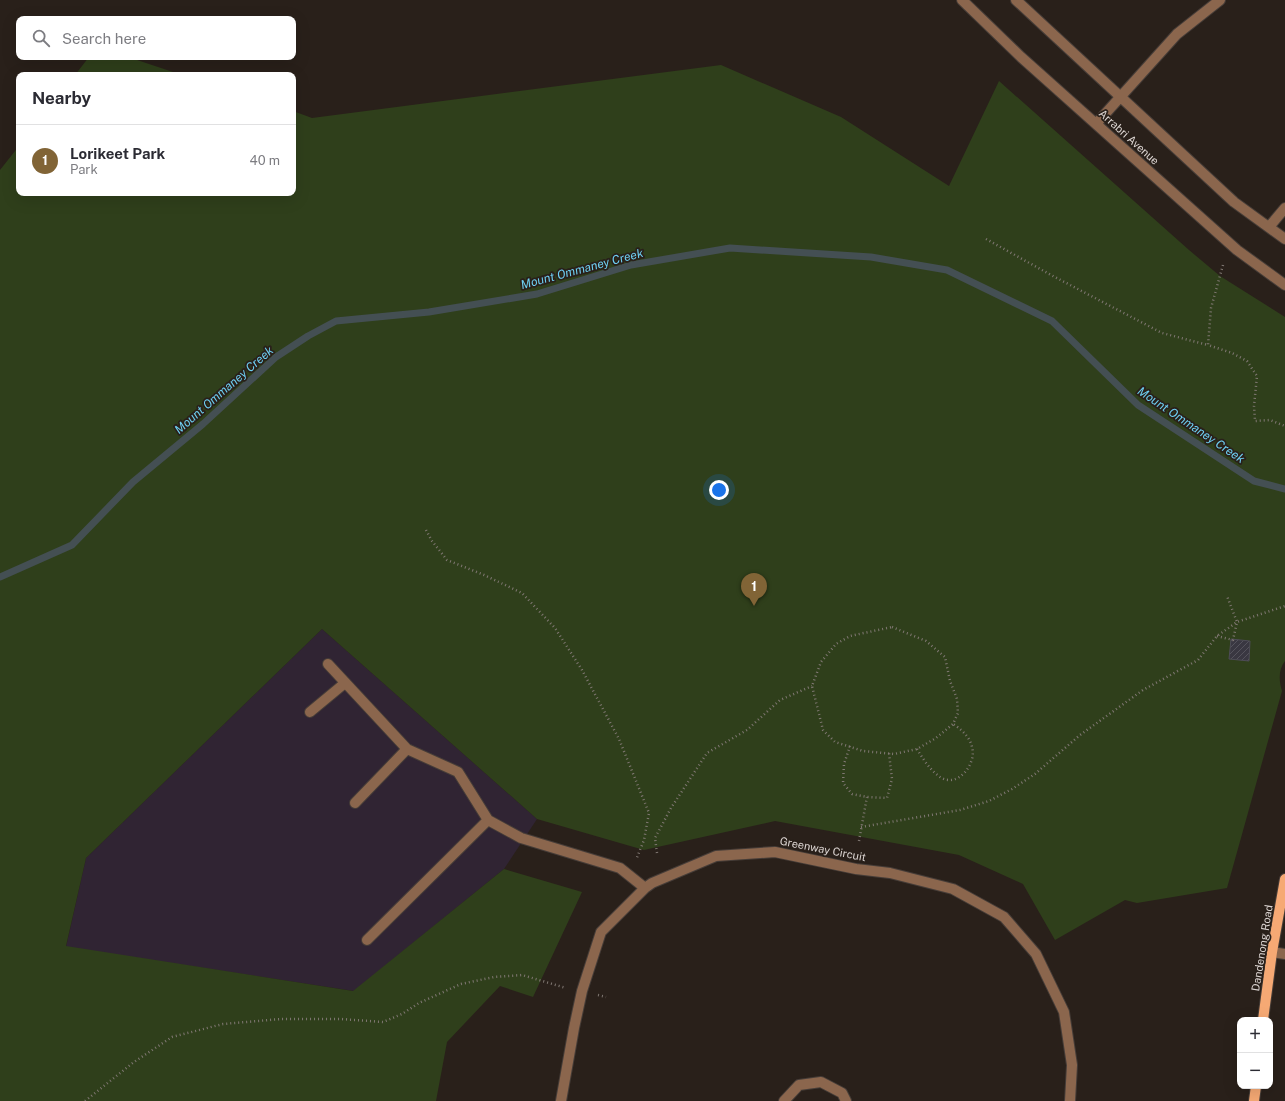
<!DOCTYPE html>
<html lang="en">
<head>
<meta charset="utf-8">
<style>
  body { margin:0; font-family:"Public Sans",sans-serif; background:#f2f2f3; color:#2b2b33 }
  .controls { position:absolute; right:12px; bottom:12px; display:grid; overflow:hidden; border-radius:8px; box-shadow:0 4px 16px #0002 }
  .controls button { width:36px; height:36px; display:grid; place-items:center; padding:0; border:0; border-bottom:1px solid #e1e1e2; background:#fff; color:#2b2b33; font:20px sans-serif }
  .you { position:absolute; left:719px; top:490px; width:14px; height:14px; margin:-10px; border:3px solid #fff; border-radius:50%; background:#1a73e8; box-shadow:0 0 0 6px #1a73e833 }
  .badge { display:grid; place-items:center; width:26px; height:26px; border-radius:50%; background:#816436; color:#fff; font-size:13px; font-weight:700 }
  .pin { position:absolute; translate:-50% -33px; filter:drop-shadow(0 1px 2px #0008) }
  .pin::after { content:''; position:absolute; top:21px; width:14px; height:12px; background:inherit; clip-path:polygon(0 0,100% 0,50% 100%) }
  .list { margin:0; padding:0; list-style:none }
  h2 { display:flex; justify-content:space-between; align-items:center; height:52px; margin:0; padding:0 16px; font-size:17px }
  h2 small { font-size:13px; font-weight:400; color:#7c7c81 }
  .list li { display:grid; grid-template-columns:26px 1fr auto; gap:12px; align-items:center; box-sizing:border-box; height:72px; padding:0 16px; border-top:1px solid #e1e1e2 }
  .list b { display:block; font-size:15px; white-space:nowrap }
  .list p { margin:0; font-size:13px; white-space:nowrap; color:#7c7c81 }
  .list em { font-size:13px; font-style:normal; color:#7c7c81 }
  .icon { flex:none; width:22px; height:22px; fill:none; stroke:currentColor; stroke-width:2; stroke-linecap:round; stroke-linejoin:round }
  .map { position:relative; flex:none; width:1285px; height:1101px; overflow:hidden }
  .search { position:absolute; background:#fff; box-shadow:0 4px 16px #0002; left:16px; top:16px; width:280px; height:44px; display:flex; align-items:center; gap:10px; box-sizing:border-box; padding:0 14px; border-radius:8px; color:#7c7c81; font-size:15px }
  .panel { position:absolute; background:#fff; box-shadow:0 4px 16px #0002; left:16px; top:72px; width:280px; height:124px; border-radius:8px }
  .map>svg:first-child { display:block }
  .commercial { fill:#302433 }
  .green { fill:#2f3f1b }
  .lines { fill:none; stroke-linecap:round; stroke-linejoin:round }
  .stream { stroke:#444f53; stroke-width:7 }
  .building { fill:url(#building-hatch); stroke:#4e4c57 }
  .minor-casing { stroke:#463d38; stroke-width:12 }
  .major-casing { stroke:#463d38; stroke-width:12 }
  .path { stroke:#807873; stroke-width:2.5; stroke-dasharray:1 3; stroke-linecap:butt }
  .minor { stroke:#8b664d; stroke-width:10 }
  .major { stroke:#f6a974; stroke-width:10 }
  .labels { text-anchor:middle; stroke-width:3.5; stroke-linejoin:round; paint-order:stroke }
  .street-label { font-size:11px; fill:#ddd6d3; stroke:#29201a }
  .water-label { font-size:12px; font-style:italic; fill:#6ecff2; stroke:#29201a }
</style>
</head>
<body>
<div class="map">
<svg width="1285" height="1101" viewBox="0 0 1285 1101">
  <defs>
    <pattern id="building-hatch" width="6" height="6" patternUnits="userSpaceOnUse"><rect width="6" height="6" fill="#393741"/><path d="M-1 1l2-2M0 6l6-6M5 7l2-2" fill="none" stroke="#55535c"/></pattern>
  </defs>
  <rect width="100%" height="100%" fill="#29201a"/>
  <path class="commercial" d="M322,629L537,819L504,869L354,991L66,947L86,858Z"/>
  <path class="green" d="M89,57H128L182,75H75Z
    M721,65L841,117L949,186L999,81L1189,250L1220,276L1285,317V661C1278,670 1279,681 1282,691L1227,888L1137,903L1125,900L1055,940L1023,884L959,855L775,821L644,850L537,819L322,629L86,858L66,946L353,991L504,869L582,892L533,997L500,986L447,1042L436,1101H0V170L19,146V193H293V111L312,118Z"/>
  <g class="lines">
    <path class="stream" d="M0,577L72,545L133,482L203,424L276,357L308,336L336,321L429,312L537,294L631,265L730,248L871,257L947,270L1052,321L1138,405L1254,481L1285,489"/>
  </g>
  <path class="building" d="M1231,639L1250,641L1249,661L1229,659Z"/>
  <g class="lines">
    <defs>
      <path id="minor" d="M962,0L1021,57L1237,250L1285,285
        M1016,0L1234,202L1285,239
        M1096,124L1177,34L1220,0
        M1269,227L1285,208
        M328,664L407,749
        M310,712L345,683
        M355,803L407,749L458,772L488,820
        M367,940L488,820L521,838L620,868L645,888
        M1272,952L1285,954
        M561,1101L574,1028L582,991L601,932L645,888L652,883L716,856L775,852L856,869L890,873L953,889L1004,917L1036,954L1064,1012L1072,1065L1070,1101
        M784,1101L799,1085L821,1082L842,1093L846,1101"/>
      <path id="major" d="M1263,1020L1272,952L1285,879
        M1254,1101L1256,1086"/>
    </defs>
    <use href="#minor" class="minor-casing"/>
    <use href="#major" class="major-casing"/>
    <path class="path" d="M986,239L1051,275L1162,333L1208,345
      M1223,265L1211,308L1208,345L1232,353L1247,361L1257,376L1254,406L1255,421L1270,420L1285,426
      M426,530L432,541L447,560L484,575L522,593L555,628L582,670L619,739L649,813L644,840L636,860
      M892,627L926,641L945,657L950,681L957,699L958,713L953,724L936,738L917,749L894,754L863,751L835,742L823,730L812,686L821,662L836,644L850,636Z
      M1217,636L1233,640L1237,622L1227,596
      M850,746L844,764L843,783L852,794L867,797L887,798L892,779L889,753
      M917,749C923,759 930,770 940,777C958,789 977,763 972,747C970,737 961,729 953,724
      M861,827L960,810L989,801L1012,789L1035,774L1080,735L1143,690L1198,660L1217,636L1237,622L1285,606
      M859,841L867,797
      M657,853L655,838L671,808L707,753L747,730L780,700L812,686
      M598,995L606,997
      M85,1101L134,1062L172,1037L223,1024L281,1019H341L383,1022L402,1014L419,1003L461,984L494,977L522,975L566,988"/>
    <use href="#minor" class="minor"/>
    <use href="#major" class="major"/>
  </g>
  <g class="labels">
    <g class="street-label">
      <text transform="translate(1129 137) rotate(42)" y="4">Arrabri Avenue</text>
      <text transform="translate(823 849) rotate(11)" y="4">Greenway Circuit</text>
      <text transform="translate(1262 948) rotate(-81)" y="4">Dandenong Road</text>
    </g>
    <g class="water-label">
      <text transform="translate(582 269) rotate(-15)" y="4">Mount Ommaney Creek</text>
      <text transform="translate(224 390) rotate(-41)" y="4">Mount Ommaney Creek</text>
      <text transform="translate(1191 425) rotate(34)" y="4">Mount Ommaney Creek</text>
    </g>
  </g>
</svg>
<div class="controls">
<button>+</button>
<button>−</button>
</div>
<div class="you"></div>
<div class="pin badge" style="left:754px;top:606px">1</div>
<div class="search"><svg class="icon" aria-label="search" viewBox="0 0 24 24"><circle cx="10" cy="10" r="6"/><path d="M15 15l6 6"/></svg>Search here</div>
<section class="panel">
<h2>Nearby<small></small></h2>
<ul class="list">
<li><span class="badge">1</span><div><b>Lorikeet Park</b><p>Park</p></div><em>40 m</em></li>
</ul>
</section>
</div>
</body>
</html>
